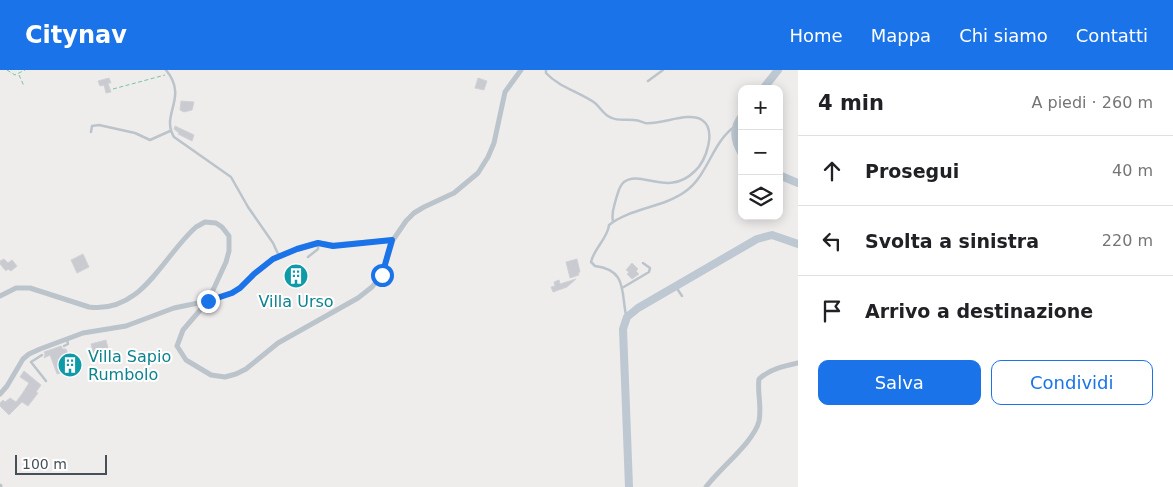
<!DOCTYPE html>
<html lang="it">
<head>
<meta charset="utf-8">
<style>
  body { margin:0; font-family:"DejaVu Sans",sans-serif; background:#f6f6f6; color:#202124 }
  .controls { position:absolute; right:15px; top:15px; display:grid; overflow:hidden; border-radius:10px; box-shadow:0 2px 12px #0003 }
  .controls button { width:45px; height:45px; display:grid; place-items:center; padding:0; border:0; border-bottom:1px solid #e0e0e0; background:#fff; color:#202124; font:25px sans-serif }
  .scale { position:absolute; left:15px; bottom:12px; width:92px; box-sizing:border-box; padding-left:5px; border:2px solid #465058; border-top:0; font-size:14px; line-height:18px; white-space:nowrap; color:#465058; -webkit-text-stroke:4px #fff; paint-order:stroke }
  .stop { position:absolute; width:15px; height:15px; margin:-11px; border:4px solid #1a73e8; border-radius:50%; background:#fff }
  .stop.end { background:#1a73e8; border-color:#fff; box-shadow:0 1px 5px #0008 }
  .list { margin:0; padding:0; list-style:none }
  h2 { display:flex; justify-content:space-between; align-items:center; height:65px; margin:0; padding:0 20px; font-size:21px }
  h2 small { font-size:16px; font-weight:400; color:#757577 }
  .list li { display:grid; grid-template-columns:32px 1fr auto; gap:15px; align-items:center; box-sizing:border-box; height:70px; padding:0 20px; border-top:1px solid #e0e0e0 }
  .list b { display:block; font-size:19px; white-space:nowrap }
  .list em { font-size:16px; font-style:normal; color:#757577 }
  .actions { display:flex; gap:10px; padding:15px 20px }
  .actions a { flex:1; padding:11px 0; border:1px solid #1a73e8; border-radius:10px; text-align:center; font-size:18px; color:#1a73e8 }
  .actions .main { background:#1a73e8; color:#fff }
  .icon { flex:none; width:28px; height:28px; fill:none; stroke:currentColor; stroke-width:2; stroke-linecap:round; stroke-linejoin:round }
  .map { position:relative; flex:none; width:798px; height:417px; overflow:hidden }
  header { display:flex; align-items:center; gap:30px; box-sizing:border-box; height:70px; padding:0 25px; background:#1a73e8; color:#fff }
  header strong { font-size:24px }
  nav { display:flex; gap:28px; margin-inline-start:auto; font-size:18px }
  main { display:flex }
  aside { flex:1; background:#fff }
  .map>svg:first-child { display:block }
  .building { fill:#cacbd1; stroke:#d0d2d7 }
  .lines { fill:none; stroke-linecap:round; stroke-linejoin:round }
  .path { stroke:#76c69d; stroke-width:1; stroke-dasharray:4 2.5; stroke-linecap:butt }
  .lane { stroke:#bbc4cb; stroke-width:2.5 }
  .street { stroke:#bbc4cb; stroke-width:5 }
  .secondary { stroke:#bdc8d2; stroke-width:8 }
  .route { stroke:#1a73e8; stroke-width:6 }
  .labels { text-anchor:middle; stroke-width:4; stroke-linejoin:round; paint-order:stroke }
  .culture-label { font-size:16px; fill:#0d838f; stroke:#fff }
</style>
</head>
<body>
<header>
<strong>Citynav</strong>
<nav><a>Home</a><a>Mappa</a><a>Chi siamo</a><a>Contatti</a></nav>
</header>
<main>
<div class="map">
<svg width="798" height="417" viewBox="0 0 798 417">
  <rect width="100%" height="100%" fill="#efecec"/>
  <path class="building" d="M109,8L111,13H108L111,22L106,23L104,15L100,16L98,11Z
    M478,8L487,11L484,20L475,18Z
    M181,31L194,32L192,40L184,42L180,40Z
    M175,56L194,65L192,71L178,64L179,63L174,59Z
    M83,184L89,197L77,203L71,190Z
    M4,189L8,193L12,190L17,196L11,201L8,199L6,201L0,194V191Z
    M577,189L580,202L578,203L579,205L570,208L566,192Z
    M632,193L638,199L636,201L639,204L632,209L627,204L629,202L626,200Z
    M297,196L299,199L302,197L305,201L302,203L305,208L295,215L288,204Z
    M576,209L567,217L553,222L551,217L555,216L554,212L559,210L560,214Z
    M106,270L109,283L94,286L91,274Z
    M61,276L63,279H66L71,292L73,291L74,293L79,291L82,297L57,304L50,285L44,288L45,284L44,282Z
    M24,301L41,315L36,322L38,323L28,336L22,332L9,345L0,336V333L3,330L5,332L10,328L16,332L22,324L29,313L20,307Z"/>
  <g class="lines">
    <path class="path" d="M7,0L15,5L25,0
      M19,5L24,16
      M113,19L165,5"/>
    <path class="lane" d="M166,0C189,28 160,44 174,67L231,107L248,137L273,173L279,186
      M546,0V3C559,17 579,22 595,33C601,38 604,46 612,48C618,51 627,49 634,50C638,50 642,52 645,53C661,55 689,41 702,50C717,60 706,91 695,101C668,128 641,99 624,112C619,116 618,123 616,129C614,137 611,143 613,151
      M648,11L663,0
      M91,62L92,56L99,55L135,63L150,70L170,61
      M308,187L318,179V173
      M676,217L682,226
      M622,218L649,202L650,198L643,193
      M626,245C621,221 627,200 595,196L591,192C594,178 608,168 609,155C630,138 663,138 686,121C708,105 712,73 734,57
      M64,276L68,274L67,270
      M42,285L31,292L46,311"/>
    <path class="street" d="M0,226L16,218H30L89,237C142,244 162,187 196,157L205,152L216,153L222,157L229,166V181L226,192L208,231L183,260L177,276L186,290L211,305L225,307L236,304L246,299L278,273L358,228L372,217L382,205L393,170L406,151L414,143L424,137L454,123L478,103L488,87L494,73L505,22L521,0
      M0,324L7,316L23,289L29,284L40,279L83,263L126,256L174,238L208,231L232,223L240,218L254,204L273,189L297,179L318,173L333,175L393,170
      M0,416V417
      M706,417C720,398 754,372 759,351C762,336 757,322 759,309C770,299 784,296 798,293"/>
    <path class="secondary" d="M763,19L778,0
      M742,46C732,59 734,70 742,84
      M779,105L798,113
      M629,417L623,259L627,247L638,238L757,169L772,165L798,174"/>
  </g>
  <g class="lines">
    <path class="route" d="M208,231L232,223L240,218L254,204L273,189L297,179L318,173L333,176L392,170L382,205"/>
  </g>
  <defs>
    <symbol id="building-disc" viewBox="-11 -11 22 22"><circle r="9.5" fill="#0f9aa8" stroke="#fff"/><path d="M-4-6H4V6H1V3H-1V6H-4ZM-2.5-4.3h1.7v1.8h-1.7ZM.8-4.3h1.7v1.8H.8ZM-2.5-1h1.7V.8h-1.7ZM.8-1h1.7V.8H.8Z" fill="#fff"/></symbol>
  </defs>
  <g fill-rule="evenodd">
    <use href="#building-disc" x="282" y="192" width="28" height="28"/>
    <use href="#building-disc" x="56" y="281" width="28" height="28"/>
  </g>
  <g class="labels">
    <g class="culture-label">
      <text x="296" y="237">Villa Urso</text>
      <text x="88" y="292" text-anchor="start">Villa Sapio<tspan x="88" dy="18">Rumbolo</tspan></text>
    </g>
  </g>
</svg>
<div class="controls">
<button>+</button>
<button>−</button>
<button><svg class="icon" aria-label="layers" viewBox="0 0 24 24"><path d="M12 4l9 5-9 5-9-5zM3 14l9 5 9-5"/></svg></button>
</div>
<div class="scale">100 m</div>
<div class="stop" style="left:382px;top:205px"></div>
<div class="stop end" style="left:208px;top:231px"></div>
</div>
<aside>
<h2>4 min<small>A piedi · 260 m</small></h2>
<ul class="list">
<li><svg class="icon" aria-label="ahead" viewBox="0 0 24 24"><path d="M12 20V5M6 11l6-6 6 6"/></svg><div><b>Prosegui</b></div><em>40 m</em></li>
<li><svg class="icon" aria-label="left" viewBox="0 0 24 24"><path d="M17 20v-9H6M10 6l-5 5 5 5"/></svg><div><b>Svolta a sinistra</b></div><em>220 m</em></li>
<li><svg class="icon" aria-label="arrive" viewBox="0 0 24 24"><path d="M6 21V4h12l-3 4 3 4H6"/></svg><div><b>Arrivo a destinazione</b></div></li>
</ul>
<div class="actions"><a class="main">Salva</a><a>Condividi</a></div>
</aside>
</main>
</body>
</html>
